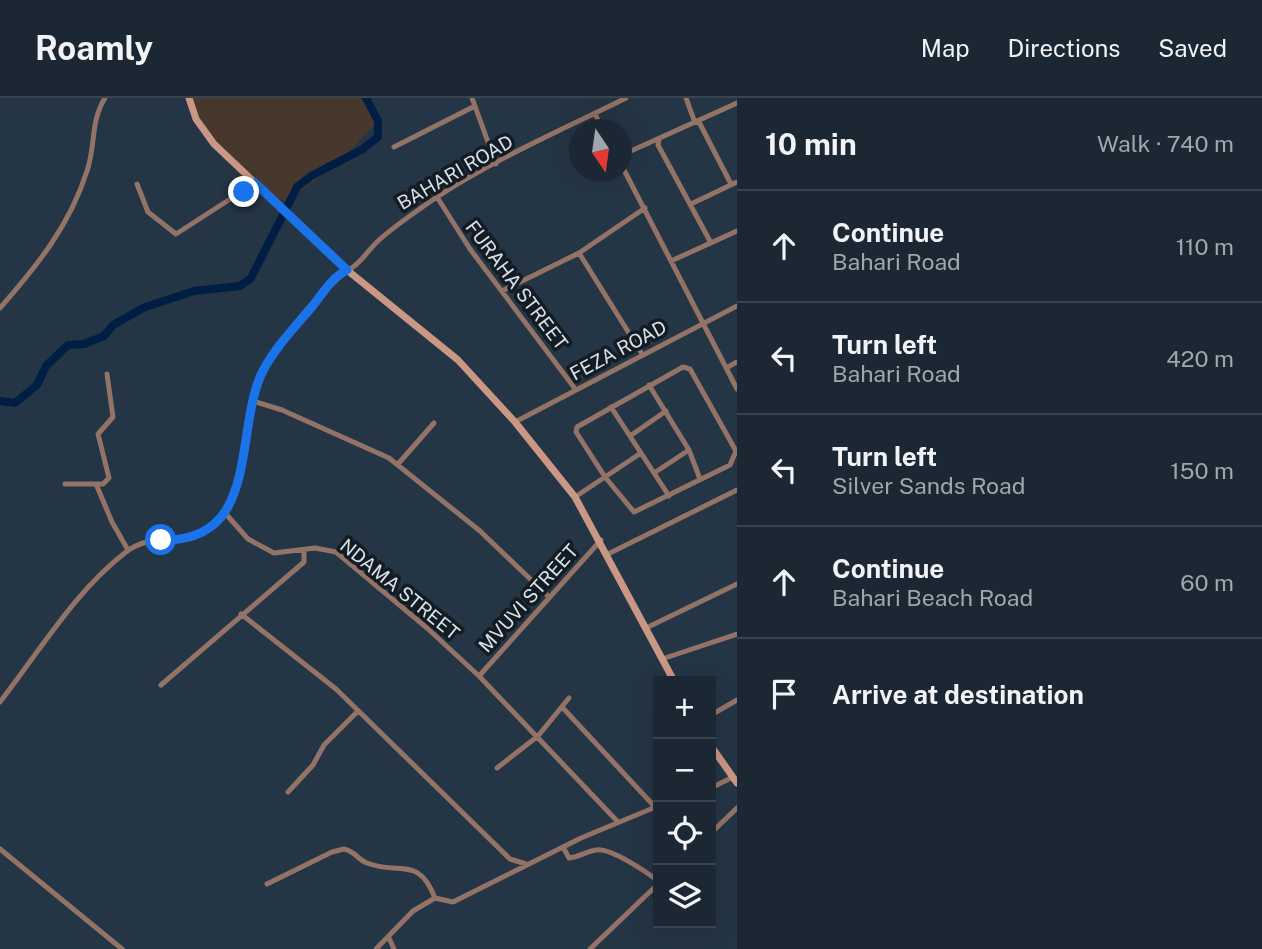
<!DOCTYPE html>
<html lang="en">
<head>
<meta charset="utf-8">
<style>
  body { margin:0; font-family:"Public Sans",sans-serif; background:#283440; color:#f1f3f6 }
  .controls { position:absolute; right:21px; bottom:21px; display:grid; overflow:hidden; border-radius:0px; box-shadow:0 7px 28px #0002 }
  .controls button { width:63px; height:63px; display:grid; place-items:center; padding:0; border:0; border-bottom:2px solid #39444f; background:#1b2834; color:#f1f3f6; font:35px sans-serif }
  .compass { position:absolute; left:569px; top:21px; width:63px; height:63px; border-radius:50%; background:#1b2834; box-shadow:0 7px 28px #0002; rotate:167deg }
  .stop { position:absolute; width:21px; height:21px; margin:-16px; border:5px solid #1a73e8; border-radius:50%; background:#fff }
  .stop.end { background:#1a73e8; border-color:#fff; box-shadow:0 2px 7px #0008 }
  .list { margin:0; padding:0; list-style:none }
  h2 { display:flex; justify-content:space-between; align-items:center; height:91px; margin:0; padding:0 28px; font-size:30px }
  h2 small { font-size:23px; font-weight:400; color:#a0a6ac }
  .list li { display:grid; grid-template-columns:46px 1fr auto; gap:21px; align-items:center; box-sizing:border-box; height:112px; padding:0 28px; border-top:2px solid #39444f }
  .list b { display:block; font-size:26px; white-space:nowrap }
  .list p { margin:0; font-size:23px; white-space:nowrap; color:#a0a6ac }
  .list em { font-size:23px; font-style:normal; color:#a0a6ac }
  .icon { flex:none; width:38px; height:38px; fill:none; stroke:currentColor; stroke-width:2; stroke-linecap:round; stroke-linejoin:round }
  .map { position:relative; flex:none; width:737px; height:851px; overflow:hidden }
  header { display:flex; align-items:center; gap:42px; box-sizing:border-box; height:98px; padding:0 35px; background:#1b2834; border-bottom:2px solid #39444f }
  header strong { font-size:33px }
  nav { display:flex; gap:38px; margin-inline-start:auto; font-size:24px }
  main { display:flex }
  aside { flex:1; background:#1b2834 }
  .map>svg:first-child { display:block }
  .education { fill:#47372c }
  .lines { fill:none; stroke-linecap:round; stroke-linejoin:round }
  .river { stroke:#001d43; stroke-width:8 }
  .street { stroke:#947367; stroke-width:5 }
  .secondary { stroke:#ca9784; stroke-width:7 }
  .route { stroke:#1a73e8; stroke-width:9 }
  .labels { text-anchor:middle; stroke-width:7; stroke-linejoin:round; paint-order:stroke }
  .street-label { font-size:19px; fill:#d8e2ed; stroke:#141c23 }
</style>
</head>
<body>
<header>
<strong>Roamly</strong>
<nav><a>Map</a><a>Directions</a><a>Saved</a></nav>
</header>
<main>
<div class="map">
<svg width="737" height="851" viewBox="0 0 737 851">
  <rect width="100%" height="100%" fill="#243545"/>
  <path class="education" d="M189,0H367L378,23L339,64L289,102L273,103L214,46Z"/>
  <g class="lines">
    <path class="river" d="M0,303L15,305L37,287L46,268L68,247L84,246L104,238L113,227L145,209L194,193L240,188L251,180L297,89L311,78L363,51L378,39V23L366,0"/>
    <path class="street" d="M472,0L496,66
      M686,0L694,22L700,26L731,86
      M595,16L603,32
      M659,42L658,47L711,145
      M394,49L475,8
      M622,57L737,5
      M622,68L737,291
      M137,86L148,114L176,136L255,85
      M437,99L470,151L576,292
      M691,106L737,84
      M579,155L642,256
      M671,163L737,133
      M502,193L579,155L645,110
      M0,210C37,168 70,127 87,73C96,47 90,24 105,0
      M683,269L690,271L736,353L730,367L634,414L605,379L576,334L577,329Z
      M726,270L737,264
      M649,287L689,352L700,381
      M253,303L282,312L389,360L480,433L549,499
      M611,309L669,398
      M515,324L737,208
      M630,338L666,313
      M398,366L434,325
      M654,375L689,352
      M65,386H103L109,380L98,336L113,319L107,276
      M96,386L112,424L128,452
      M575,399L641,355
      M225,415L248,441L274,455L315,450L336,454L427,530L479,578L618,724
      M608,456L737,392
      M241,516L336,591L510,761L526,766
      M646,530L737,486
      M662,561L737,536
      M479,578L601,442
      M161,587L304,464V452
      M0,604C39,554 75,493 126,454C158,429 196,455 225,415C253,376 241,319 261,277C279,241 321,191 353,169C363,162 370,150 379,142C396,127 415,114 434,101C494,61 562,32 626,0
      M562,609L655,709
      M711,617L737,602
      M497,670L538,638L569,600
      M711,690L733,679
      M288,694L313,667L324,647L358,613
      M711,735L737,710
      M563,749L569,760C579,759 587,753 596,752C610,749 648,775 658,783
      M0,751L122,851
      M267,786L332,754L344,751C355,753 358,762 367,765C401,778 418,757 435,800L453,804L581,740L658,708
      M389,840L394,851
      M376,851L413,813L435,800
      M590,851L658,786"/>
    <path class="secondary" d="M189,0L196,21L214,46L347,172L458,262L515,324L575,399L674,583
      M711,648L737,685"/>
  </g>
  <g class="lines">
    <path class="route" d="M161,442C258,445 235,341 260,279C271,254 293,231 311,210C321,198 332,179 347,172L255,85L244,94"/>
  </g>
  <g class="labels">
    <g class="street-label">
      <text transform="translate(455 74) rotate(-30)" y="7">BAHARI ROAD</text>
      <text transform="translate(517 187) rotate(53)" y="7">FURAHA STREET</text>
      <text transform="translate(618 252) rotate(-28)" y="7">FEZA ROAD</text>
      <text transform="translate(400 491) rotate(39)" y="7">NDAMA STREET</text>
      <text transform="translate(528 500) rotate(-48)" y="7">MVUVI STREET</text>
    </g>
  </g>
</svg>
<div class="controls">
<button>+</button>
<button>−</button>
<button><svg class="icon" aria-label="locate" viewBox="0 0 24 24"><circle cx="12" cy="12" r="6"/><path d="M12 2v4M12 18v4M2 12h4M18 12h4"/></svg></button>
<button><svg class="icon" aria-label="layers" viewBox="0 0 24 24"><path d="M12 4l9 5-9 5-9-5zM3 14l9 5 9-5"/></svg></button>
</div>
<svg class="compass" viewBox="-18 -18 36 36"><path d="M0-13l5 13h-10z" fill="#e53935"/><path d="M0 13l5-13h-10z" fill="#a0a6ac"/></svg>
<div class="stop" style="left:161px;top:442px"></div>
<div class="stop end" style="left:244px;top:94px"></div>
</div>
<aside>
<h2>10 min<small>Walk · 740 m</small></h2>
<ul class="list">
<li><svg class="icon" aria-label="ahead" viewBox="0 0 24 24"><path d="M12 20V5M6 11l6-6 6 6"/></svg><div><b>Continue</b><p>Bahari Road</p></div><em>110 m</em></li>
<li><svg class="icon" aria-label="left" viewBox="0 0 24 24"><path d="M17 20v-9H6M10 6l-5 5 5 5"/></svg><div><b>Turn left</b><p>Bahari Road</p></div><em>420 m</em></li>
<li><svg class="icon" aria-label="left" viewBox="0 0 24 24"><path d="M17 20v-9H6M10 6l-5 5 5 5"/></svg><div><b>Turn left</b><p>Silver Sands Road</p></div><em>150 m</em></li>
<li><svg class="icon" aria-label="ahead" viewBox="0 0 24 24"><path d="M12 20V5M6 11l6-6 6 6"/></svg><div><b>Continue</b><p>Bahari Beach Road</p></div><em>60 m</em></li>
<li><svg class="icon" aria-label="arrive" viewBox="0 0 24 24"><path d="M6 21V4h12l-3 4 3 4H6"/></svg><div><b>Arrive at destination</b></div></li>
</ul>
</aside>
</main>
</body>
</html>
